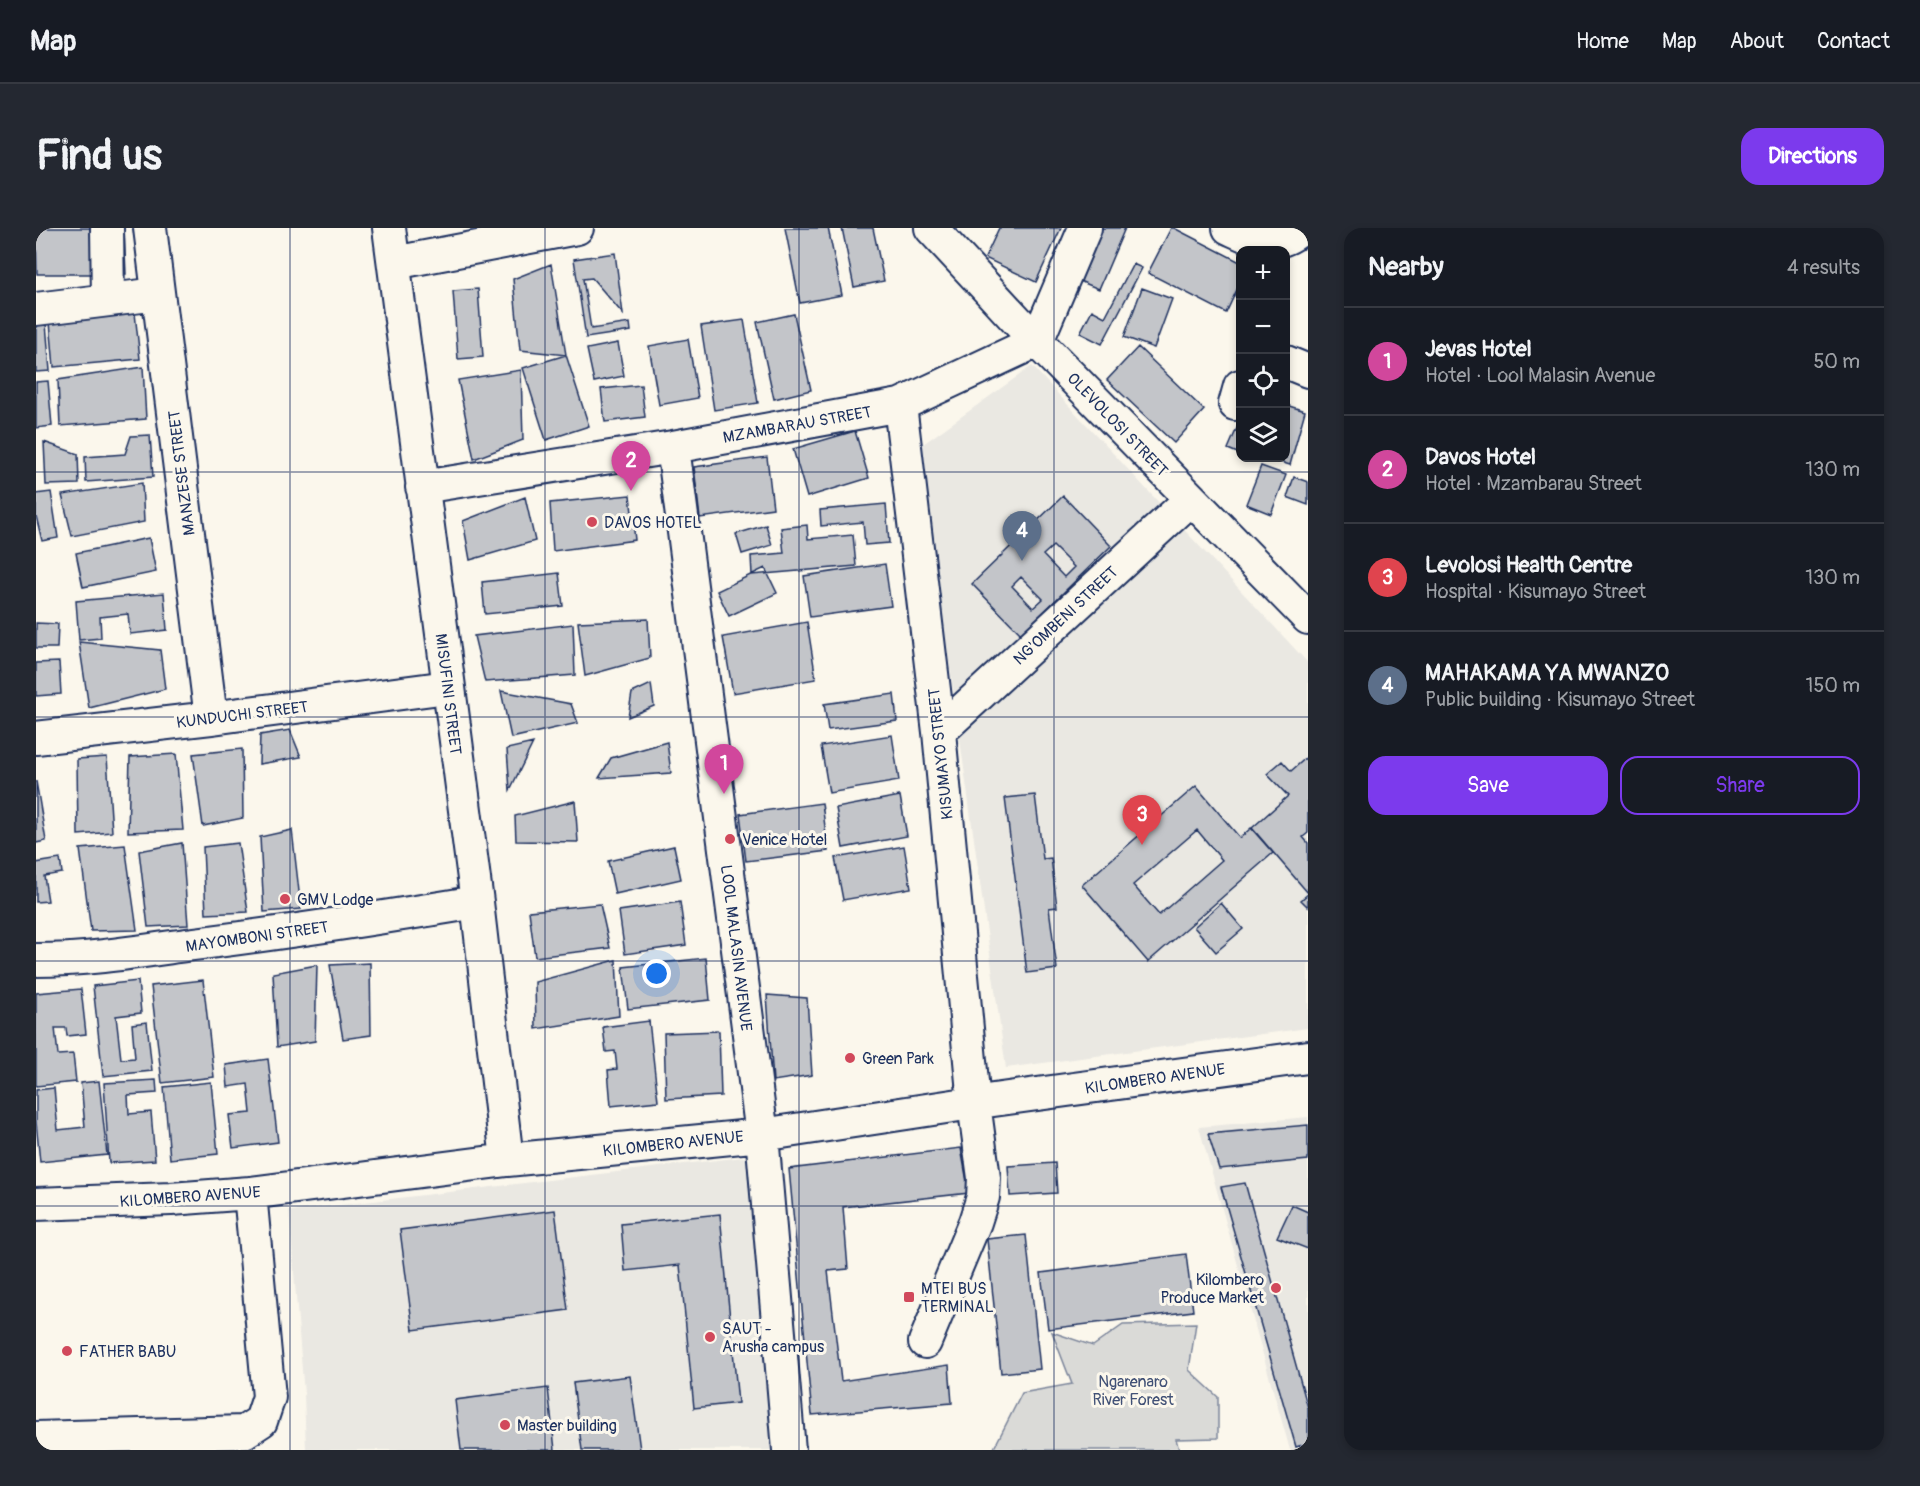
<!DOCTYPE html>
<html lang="en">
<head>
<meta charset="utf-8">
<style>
  body { margin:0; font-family:Pangolin,sans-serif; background:#242831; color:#f1f3f6 }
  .controls { position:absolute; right:18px; top:18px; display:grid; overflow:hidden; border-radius:12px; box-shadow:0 3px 9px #0003 }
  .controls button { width:54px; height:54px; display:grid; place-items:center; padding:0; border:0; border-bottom:2px solid #363941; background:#171b24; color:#f1f3f6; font:30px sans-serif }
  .you { position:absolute; left:621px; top:746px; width:21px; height:21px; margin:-15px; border:4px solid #fff; border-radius:50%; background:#1a73e8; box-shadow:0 0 0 9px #1a73e833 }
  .badge { display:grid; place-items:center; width:39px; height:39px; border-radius:50%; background:#7c3aed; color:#fff; font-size:20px; font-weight:700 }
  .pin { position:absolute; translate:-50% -50px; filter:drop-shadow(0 2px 3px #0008) }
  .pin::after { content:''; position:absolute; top:32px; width:21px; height:18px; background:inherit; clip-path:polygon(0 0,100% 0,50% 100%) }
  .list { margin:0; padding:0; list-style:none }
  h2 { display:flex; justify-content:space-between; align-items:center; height:78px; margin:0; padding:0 24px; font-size:26px }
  h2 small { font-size:20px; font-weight:400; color:#9ea1a6 }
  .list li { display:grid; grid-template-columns:39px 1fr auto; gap:18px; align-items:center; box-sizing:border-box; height:108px; padding:0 24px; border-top:2px solid #363941 }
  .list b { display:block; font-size:22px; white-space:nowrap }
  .list p { margin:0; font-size:20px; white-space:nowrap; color:#9ea1a6 }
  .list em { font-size:20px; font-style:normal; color:#9ea1a6 }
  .actions { display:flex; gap:12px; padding:18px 24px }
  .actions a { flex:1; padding:14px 0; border:2px solid #7c3aed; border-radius:18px; text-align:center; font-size:21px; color:#7c3aed }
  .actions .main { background:#7c3aed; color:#fff }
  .icon { flex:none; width:33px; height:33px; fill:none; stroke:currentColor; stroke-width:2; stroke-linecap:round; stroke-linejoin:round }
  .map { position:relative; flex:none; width:1272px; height:1222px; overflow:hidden; border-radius:18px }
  header { display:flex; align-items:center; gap:36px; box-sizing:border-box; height:84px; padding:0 30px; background:#171b24; border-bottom:2px solid #363941 }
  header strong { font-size:28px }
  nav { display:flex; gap:33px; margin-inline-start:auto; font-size:21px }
  .intro { display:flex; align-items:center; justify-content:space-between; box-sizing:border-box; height:144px; padding:0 36px }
  h1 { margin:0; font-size:42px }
  .button { padding:15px 27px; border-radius:18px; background:#7c3aed; color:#fff; font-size:21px; font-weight:700 }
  main { display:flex; gap:36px; padding:0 36px }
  aside { flex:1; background:#171b24; border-radius:18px; box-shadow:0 3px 9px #0003 }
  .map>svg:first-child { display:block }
  .built { fill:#eae8e2 }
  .green { fill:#dadad7; stroke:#7a849a; stroke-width:1.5 }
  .building { fill:#c3c5c9; stroke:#1b2f5e; stroke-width:1.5; fill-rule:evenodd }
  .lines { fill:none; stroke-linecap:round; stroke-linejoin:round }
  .minor-casing { stroke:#1b2f5e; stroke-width:36 }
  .minor { stroke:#fbf7ec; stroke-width:32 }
  .grid { fill:none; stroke:#1b2f5e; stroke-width:1.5; stroke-opacity:0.55 }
  .poi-dot { fill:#d1495b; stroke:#fbf7ec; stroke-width:2 }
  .labels { text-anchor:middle; stroke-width:6; stroke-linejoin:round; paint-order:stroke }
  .street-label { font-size:16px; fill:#1b2f5e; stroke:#fbf7ec }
  .poi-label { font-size:16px; fill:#1b2f5e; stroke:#fbf7ec; text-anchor:start }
  .park-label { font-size:16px; fill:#415176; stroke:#fbf7ec }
</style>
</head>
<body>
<header>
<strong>Map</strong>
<nav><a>Home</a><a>Map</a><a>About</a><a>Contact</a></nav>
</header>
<div class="intro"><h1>Find us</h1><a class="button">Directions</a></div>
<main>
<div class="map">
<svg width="1272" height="1222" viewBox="0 0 1272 1222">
  <rect width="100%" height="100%" fill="#fbf7ec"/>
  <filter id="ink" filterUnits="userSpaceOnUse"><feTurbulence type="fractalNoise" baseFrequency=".0167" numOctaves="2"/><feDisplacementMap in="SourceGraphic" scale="12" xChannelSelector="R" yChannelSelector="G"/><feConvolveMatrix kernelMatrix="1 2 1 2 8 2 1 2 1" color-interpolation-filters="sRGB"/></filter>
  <g filter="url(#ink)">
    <path class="built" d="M996,138L1272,435V800L970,840L883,219Z
      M1272,889V1222H1254L1163,899Z
      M707,929L714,933L739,1222H270L268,1166L253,983Z"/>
    <path class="green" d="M1160,1095L1153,1142L1182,1169V1210L1140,1211L1143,1222H957L986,1165L1036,1156L1016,1104L1057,1118L1087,1097Z"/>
    <path class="building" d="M0,0H88L90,46H1Z
      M749,0H792L806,67L764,75Z
      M806,0H837L848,53L818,59Z
      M963,0H1025L1000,54L949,30Z
      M1063,0H1089L1063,61L1041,52Z
      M1135,0H1138L1204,34V55L1190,85L1112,45Z
      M579,25L587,86L556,50L547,51L555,101L594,95L595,103L550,110L538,31Z
      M515,36L530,127L484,122L477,51Z
      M1097,36L1106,40L1066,116L1044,105L1056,82L1069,89Z
      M1106,60L1136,71L1118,120L1088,109Z
      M442,61L447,129L422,131L417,63Z
      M99,85L104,131L18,139L14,94Z
      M758,86L775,162L738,171L721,94Z
      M708,92L722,175L678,182L665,98Z
      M10,96L14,143L0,144V97Z
      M652,111L662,170L623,177L613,118Z
      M582,115L588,148L558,154L551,121Z
      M1102,119L1168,182L1138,215L1071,152Z
      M530,127L553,198L510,212L487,140Z
      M107,139L110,191L24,198L22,152Z
      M485,142L487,212L438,231L422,152Z
      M12,153L16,198L0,200V154Z
      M605,157L609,189L569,194L565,161Z
      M1250,177L1269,183L1254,237L1234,231L1235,230H1250Z
      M1204,193V226L1192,221Z
      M819,203L833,250L771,269L757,221Z
      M114,207L117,249L50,254L49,229L89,226L95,208Z
      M8,214L42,226L43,256L10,257Z
      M731,229L737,280L664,290L658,239Z
      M1225,238L1250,247L1235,286L1210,276Z
      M1258,249L1272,254V277L1251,269Z
      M106,255L108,294L36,308L26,267Z
      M15,264L22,310L6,313L0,288V266Z
      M594,267L599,312L517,323L514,275Z
      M1027,268L1075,318L985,406L936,356ZM1017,318L1038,339L1028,349L1007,327ZM985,349L1007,371L997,380L976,358Z
      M489,269L499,313L434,332L427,293Z
      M850,276L853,315L829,317L827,294L785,298L784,282Z
      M730,297L736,317L706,326L700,306Z
      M771,297L772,311L817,307L820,338L716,347L715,328L748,325L745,300Z
      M113,310L120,344L47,359L40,325Z
      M849,336L855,378L774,389L768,348Z
      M729,340L741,365L693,388L681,363Z
      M523,345L527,378L449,386L446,354Z
      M128,365L131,402L94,406L92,386L64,389L65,410L43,412L40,373Z
      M612,391L614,430L549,448L542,394Z
      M771,394L780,451L697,465L687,409Z
      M0,395L22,396L21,420H0Z
      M537,396L539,447L449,454L438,408Z
      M43,414L124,422L129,461L53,480Z
      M23,434L25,466L0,468V435Z
      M615,456L618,478L592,489L596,465Z
      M465,463L535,476L542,495L475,510Z
      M858,466L861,493L792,502L788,476Z
      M254,502L265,529L223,536L224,507Z
      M856,507L863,553L793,565L785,518Z
      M631,514L635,545L563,550L575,530Z
      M497,515L474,562L471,521Z
      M206,521L207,590L167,598L157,526Z
      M140,526L147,602L92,604L94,529Z
      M1272,528V605L1267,609L1272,615V665L1216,600L1252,568L1231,546L1246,533L1255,543Z
      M71,529L76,604L42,607L41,531Z
      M0,553L10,613L0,615Z
      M1160,558L1204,610L1215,600L1237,625L1112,734L1046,657ZM1161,602L1186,632L1123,687L1097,657Z
      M999,567L1007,631L1015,630L1021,679L1013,680L1021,741L991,745L969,570Z
      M864,568L871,608L807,620L800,580Z
      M539,573L542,614L480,613L479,588Z
      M786,575L792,623L710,633L704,586Z
      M256,602L265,681L228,684L224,609Z
      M146,615L152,697L112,699L103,623Z
      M202,615L212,684L170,686L167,619Z
      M89,617L101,702L55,703L44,621Z
      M638,618L645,651L579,666L572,633Z
      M868,618L875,660L807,672L799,630Z
      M24,631L26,645L8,648L12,673L0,674V635Z
      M1272,666V679L1265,672Z
      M644,674L650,717L589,726L583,683Z
      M1185,675L1207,701L1180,724L1158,699Z
      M564,676L574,720L499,729L493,683Z
      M670,730L674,772L592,781L587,739Z
      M580,732L583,788L500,801L499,754Z
      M334,735L335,807L307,811L294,737Z
      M281,737L279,813L241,819L237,745Z
      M167,752L178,849L126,855L115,758Z
      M102,753L105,785L80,788L85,831L99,830L96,796L111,794L116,843L67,848L57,758Z
      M45,761L50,806L31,808L30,800H19L22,827L37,826L40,854L0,858V765Z
      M731,767L771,770L776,847L737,853Z
      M613,793L622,873L575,878L572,842L581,841L579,823L570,824L567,799Z
      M683,803L685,868L630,871L628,805Z
      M232,831L242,914L197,920L193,887L215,885L212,856L192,859L190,837Z
      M120,852L121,865L92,867L93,886L115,884L119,932L73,935L68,855Z
      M63,853L71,927L4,934L0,894V862L18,860L22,902L49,899L45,855Z
      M175,854L182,926L134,931L128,859Z
      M1272,897V932L1183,941L1172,906Z
      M925,920L933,965L807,979L812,1041L792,1043L805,1153L913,1137L916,1175L776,1187L753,941Z
      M1019,935L1021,965L974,968L972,938Z
      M1209,955L1272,1180V1215L1260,1219L1185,959Z
      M1256,977L1272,984V1021L1241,1009Z
      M519,982L532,1082L377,1102L364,1002Z
      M684,986L702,1175L658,1180L644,1037L589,1043L585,996Z
      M990,1007L1004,1141L965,1145L951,1011Z
      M1150,1026L1157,1083L1012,1101L1005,1045Z
      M594,1148L604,1222H546L537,1155Z
      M512,1160L519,1222H425L419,1172Z"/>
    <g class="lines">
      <defs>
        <path id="minor" d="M71,0L72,72
          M114,0L175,490
          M353,0L441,674L471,932
          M895,0L987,99L1272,390
          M1193,0C1222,13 1239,23 1266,0
          M358,35L541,0
          M0,81L122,66
          M1250,134L1272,143
          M1199,176L1204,158
          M864,177L903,504L938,875L948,950L947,969L939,994L889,1114
          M637,219L726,907L753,1222
          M386,259L637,219L864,177L1001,113L1049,0
          M903,504L1155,271
          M0,510L175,490L412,459
          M0,732C50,732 100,724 150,717C248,705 344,690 441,674
          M0,976L135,971L214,965L471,932L726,907L943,874L1272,829
          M0,1210L208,1204L225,1193L233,1169L214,965"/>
      </defs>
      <use href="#minor" class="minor-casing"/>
      <use href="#minor" class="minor"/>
    </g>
  </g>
  <path class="grid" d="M254,0V1222M509,0V1222M763,0V1222M1018,0V1222M0,244H1272M0,489H1272M0,733H1272M0,978H1272"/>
  <g class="poi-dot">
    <circle cx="556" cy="294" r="6"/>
    <circle cx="694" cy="611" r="6"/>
    <circle cx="249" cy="671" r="6"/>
    <circle cx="814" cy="830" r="6"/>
    <circle cx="1240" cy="1060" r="6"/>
    <rect x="867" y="1063" width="12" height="12" rx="3"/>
    <circle cx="674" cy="1109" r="6"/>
    <circle cx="31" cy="1123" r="6"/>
    <circle cx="469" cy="1197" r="6"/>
  </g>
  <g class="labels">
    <g class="street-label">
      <text transform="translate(761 196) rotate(-10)" y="6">MZAMBARAU STREET</text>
      <text transform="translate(1082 196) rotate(46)" y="6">OLEVOLOSI STREET</text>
      <text transform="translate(145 245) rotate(-97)" y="6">MANZESE STREET</text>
      <text transform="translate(1029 387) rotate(-43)" y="6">NG'OMBENI STREET</text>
      <text transform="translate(413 466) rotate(83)" y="6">MISUFINI STREET</text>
      <text transform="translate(206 486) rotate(-7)" y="6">KUNDUCHI STREET</text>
      <text transform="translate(904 526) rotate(-96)" y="6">KISUMAYO STREET</text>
      <text transform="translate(221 708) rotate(-8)" y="6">MAYOMBONI STREET</text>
      <text transform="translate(701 720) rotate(83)" y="6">LOOL MALASIN AVENUE</text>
      <text transform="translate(1119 850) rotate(-8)" y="6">KILOMBERO AVENUE</text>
      <text transform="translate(637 915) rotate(-6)" y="6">KILOMBERO AVENUE</text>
      <text transform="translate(154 968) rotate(-4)" y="6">KILOMBERO AVENUE</text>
    </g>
    <g class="poi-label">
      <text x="568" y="300">DAVOS HOTEL</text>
      <text x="706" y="617">Venice Hotel</text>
      <text x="261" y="677">GMV Lodge</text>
      <text x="826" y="836">Green Park</text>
      <text x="1228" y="1057" text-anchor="end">Kilombero<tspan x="1228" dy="18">Produce Market</tspan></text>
      <text x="885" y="1066">MTEI BUS<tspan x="885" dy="18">TERMINAL</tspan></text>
      <text x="686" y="1106">SAUT -<tspan x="686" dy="18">Arusha campus</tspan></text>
      <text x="43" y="1129">FATHER BABU</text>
      <text x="481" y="1203">Master building</text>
    </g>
    <g class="park-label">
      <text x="1097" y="1159">Ngarenaro<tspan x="1097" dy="18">River Forest</tspan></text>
    </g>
  </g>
</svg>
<div class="controls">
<button>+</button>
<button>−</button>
<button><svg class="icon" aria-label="locate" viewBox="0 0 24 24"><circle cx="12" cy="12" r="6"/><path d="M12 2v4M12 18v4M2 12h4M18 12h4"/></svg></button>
<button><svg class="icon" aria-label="layers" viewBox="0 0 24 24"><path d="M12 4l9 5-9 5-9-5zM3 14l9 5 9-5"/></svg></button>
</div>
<div class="you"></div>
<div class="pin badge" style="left:688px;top:566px;background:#d1479c">1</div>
<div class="pin badge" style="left:595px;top:263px;background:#d1479c">2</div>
<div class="pin badge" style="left:1106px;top:617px;background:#e0444e">3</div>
<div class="pin badge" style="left:986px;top:333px;background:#5c6f8a">4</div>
</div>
<aside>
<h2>Nearby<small>4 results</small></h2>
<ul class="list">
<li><span class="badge" style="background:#d1479c">1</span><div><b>Jevas Hotel</b><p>Hotel · Lool Malasin Avenue</p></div><em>50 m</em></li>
<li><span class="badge" style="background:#d1479c">2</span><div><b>Davos Hotel</b><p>Hotel · Mzambarau Street</p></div><em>130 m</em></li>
<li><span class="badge" style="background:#e0444e">3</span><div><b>Levolosi Health Centre</b><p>Hospital · Kisumayo Street</p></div><em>130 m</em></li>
<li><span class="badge" style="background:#5c6f8a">4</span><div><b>MAHAKAMA YA MWANZO</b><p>Public building · Kisumayo Street</p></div><em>150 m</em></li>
</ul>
<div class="actions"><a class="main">Save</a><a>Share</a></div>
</aside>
</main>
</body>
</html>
